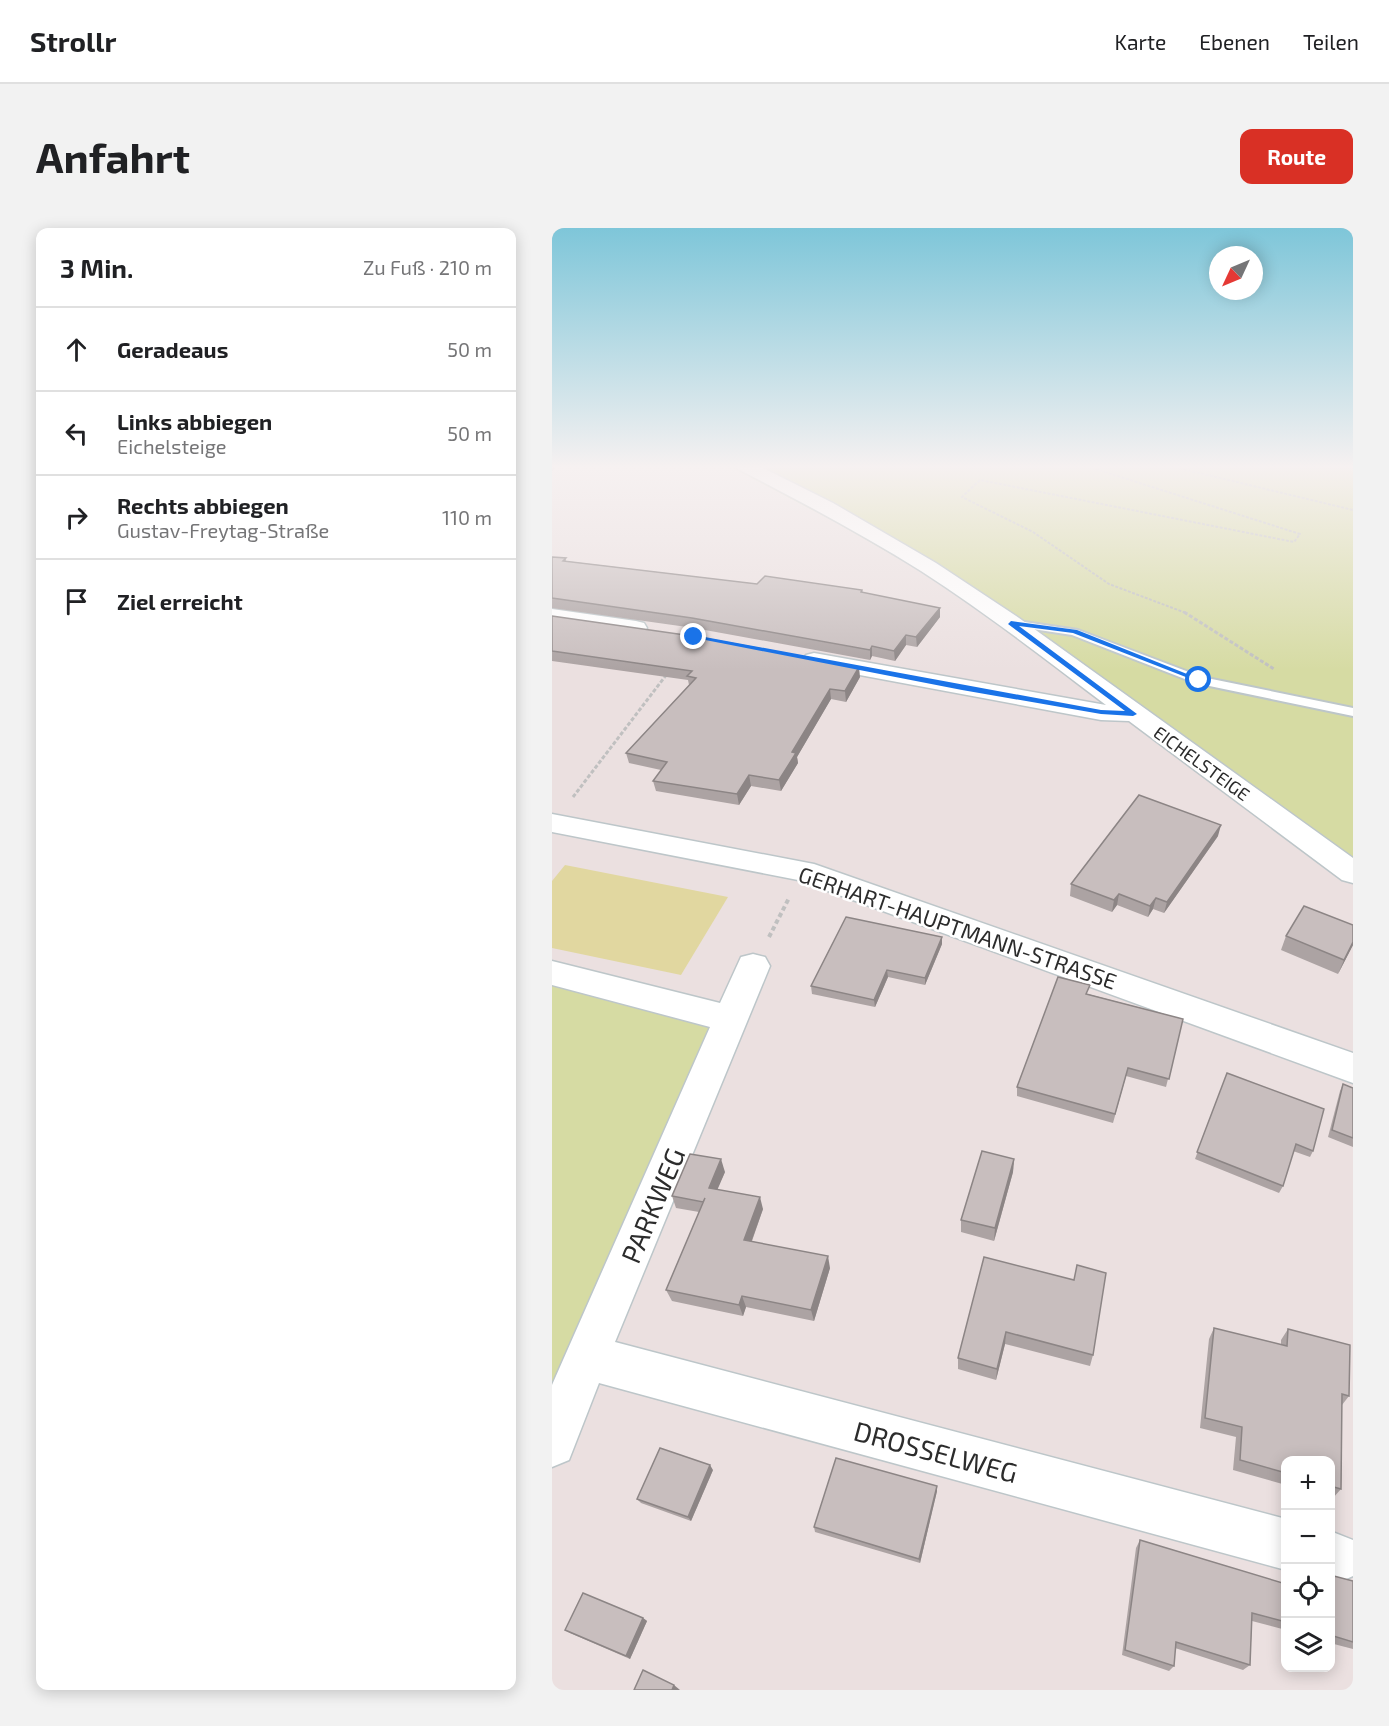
<!DOCTYPE html>
<html lang="de">
<head>
<meta charset="utf-8">
<style>
  :root { --surface:#fff; --page:#f2f2f2; --text:#202124; --muted:#757577; --line:#e0e0e0; --accent:#d93025 }
  body { margin:0; font-family:"Exo 2",sans-serif; background:var(--page); color:var(--text) }
  .controls { position:absolute; right:18px; bottom:18px; display:grid; overflow:hidden; border-radius:12px; box-shadow:0 3px 15px #0003 }
  .controls button { width:54px; height:54px; display:grid; place-items:center; padding:0; border:0; border-bottom:2px solid var(--line); background:var(--surface); color:var(--text); font:30px sans-serif }
  .compass { position:absolute; left:657px; top:18px; width:54px; height:54px; border-radius:50%; background:var(--surface); box-shadow:0 3px 15px #0003; rotate:226deg }
  .stop { position:absolute; width:18px; height:18px; margin:-14px; border:4px solid #1a73e8; border-radius:50%; background:#fff }
  .stop.end { background:#1a73e8; border-color:#fff; box-shadow:0 2px 6px #0008 }
  .list { margin:0; padding:0; list-style:none }
  h2 { display:flex; justify-content:space-between; align-items:center; height:78px; margin:0; padding:0 24px; font-size:26px }
  h2 small { font-size:20px; font-weight:400; color:var(--muted) }
  .list li { display:grid; grid-template-columns:39px 1fr auto; gap:18px; align-items:center; box-sizing:border-box; height:84px; padding:0 24px; border-top:2px solid var(--line) }
  .list b { display:block; font-size:22px; white-space:nowrap }
  .list p { margin:0; font-size:20px; white-space:nowrap; color:var(--muted) }
  .list em { font-size:20px; font-style:normal; color:var(--muted) }
  .icon { flex:none; width:33px; height:33px; fill:none; stroke:currentColor; stroke-width:2; stroke-linecap:round; stroke-linejoin:round }
  .map { position:relative; flex:none; width:801px; height:1462px; overflow:hidden; border-radius:12px }
  header { display:flex; align-items:center; gap:36px; box-sizing:border-box; height:84px; padding:0 30px; background:var(--surface); border-bottom:2px solid var(--line) }
  header strong { font-size:28px }
  nav { display:flex; gap:33px; margin-inline-start:auto; font-size:21px }
  .intro { display:flex; align-items:center; justify-content:space-between; box-sizing:border-box; height:144px; padding:0 36px }
  h1 { margin:0; font-size:42px }
  .button { padding:15px 27px; border-radius:12px; background:var(--accent); color:#fff; font-size:21px; font-weight:700 }
  main { display:flex; gap:36px; padding:0 36px }
  aside { flex:1; background:var(--surface); border-radius:12px; box-shadow:0 3px 15px #0003 }
  .map>svg:first-child { display:block }
  .green { fill:#d6dba3 }
  .pitch { fill:#e1d7a0 }
  .lines { fill:none; stroke-linecap:round; stroke-linejoin:round }
  .service-casing { stroke:#bdc6c9; stroke-width:4 }
  .minor-casing { stroke:#bdc6c9; stroke-width:3 }
  .path-far2 { stroke:#c0c0c0; stroke-width:2; stroke-dasharray:3 1.5; stroke-linecap:butt }
  .path-far1 { stroke:#c0c0c0; stroke-width:3; stroke-dasharray:4 2; stroke-linecap:butt }
  .path { stroke:#c0c0c0; stroke-width:4; stroke-dasharray:4.5 3; stroke-linecap:butt }
  .service { fill:#fff; fill-rule:evenodd }
  .minor { fill:#fff; fill-rule:evenodd }
  .wall { fill:#aca3a3 }
  .shaded-wall { fill:#8c8585 }
  .building { fill:#c8bebe; stroke:#8c8585; stroke-width:1.5 }
  .route { fill:#1a73e8 }
  .labels { text-anchor:middle; dominant-baseline:central; stroke-width:5; stroke-linejoin:round; paint-order:stroke }
  .far-street-label { font-size:18px; fill:#2c2c2c; stroke:#fff }
  .street-label { font-size:22px; fill:#2c2c2c; stroke:#fff }
  .near-street-label { font-size:27px; fill:#2c2c2c; stroke:#fff }
</style>
</head>
<body>
<header>
<strong>Strollr</strong>
<nav><a>Karte</a><a>Ebenen</a><a>Teilen</a></nav>
</header>
<div class="intro"><h1>Anfahrt</h1><a class="button">Route</a></div>
<main>
<aside>
<h2>3 Min.<small>Zu Fuß · 210 m</small></h2>
<ul class="list">
<li><svg class="icon" aria-label="ahead" viewBox="0 0 24 24"><path d="M12 20V5M6 11l6-6 6 6"/></svg><div><b>Geradeaus</b></div><em>50 m</em></li>
<li><svg class="icon" aria-label="left" viewBox="0 0 24 24"><path d="M17 20v-9H6M10 6l-5 5 5 5"/></svg><div><b>Links abbiegen</b><p>Eichelsteige</p></div><em>50 m</em></li>
<li><svg class="icon" aria-label="right" viewBox="0 0 24 24"><path d="M7 20v-9h11M14 6l5 5-5 5"/></svg><div><b>Rechts abbiegen</b><p>Gustav-Freytag-Straße</p></div><em>110 m</em></li>
<li><svg class="icon" aria-label="arrive" viewBox="0 0 24 24"><path d="M6 21V4h12l-3 4 3 4H6"/></svg><div><b>Ziel erreicht</b></div></li>
</ul>
</aside>
<div class="map">
<svg width="801" height="1462" viewBox="0 0 801 1462">
  <rect width="100%" height="100%" fill="#ebe0e0"/>
  <!-- green -->
  <g class="green">
    <path d="M175 237H801V644L459 395 285 295Z"/>
    <path d="M0 745 180 791 0 1215Z"/>
  </g>
  <!-- pitch -->
  <path class="pitch" d="M13 637 176 669 129 747 0 720V653Z"/>
  <g class="lines">
    <!-- service casing -->
    <g class="service-casing">
      <path id="service" d="M459 392 526 402 650 449 801 480V488L643 455 520 407 455 397V393Z"/>
    </g>
    <!-- minor casing -->
    <g class="minor-casing">
      <g id="minor">
        <path d="M183 237H205L281 275 384 335 467 390 801 630V655L790 652 577 493 549 492 254 437 250 432 254 427 262 425 554 477C493 431 433 384 369 343 310 306 248 273 186 241Z"/>
        <path d="M0 381 84 393 92 395 95 400 92 405 84 407 0 395Z"/>
        <path d="M0 586 262 636 801 825V855L246 652 0 604Z"/>
        <path d="M201 726 213 729 218 738 63 1114 734 1291V1342L47 1155 17 1232 0 1239V1157L158 799 0 757V733L168 775 189 729Z"/>
        <path d="M778 1303 801 1312V1348L783 1356 778 1355Z"/>
      </g>
    </g>
    <!-- path-far2 -->
    <g class="path-far2">
      <path d="M531 237 748 306 742 314 428 252 410 269 481 304 557 356 634 385"/>
      <path d="M614 237 801 282"/>
    </g>
    <!-- path-far1 -->
    <g class="path-far1">
      <path d="M632 384 722 441"/>
      <path d="M21 569 115 446"/>
    </g>
    <!-- path -->
    <path class="path" d="M217 709 237 670"/>
    <!-- service -->
    <use href="#service" class="service"/>
    <!-- minor -->
    <use href="#minor" class="minor"/>
  </g>
  <!-- wall -->
  <g class="wall">
    <path d="M0 329 14 330V333L205 356 310 362 311 365 388 380V389L365 419 354 417 343 433 320 428 318 432 142 400 0 380Z"/>
    <path d="M0 388 308 449 294 474 279 471 245 529 246 535 229 563 199 558 187 577 104 563 101 553 109 542 77 535 74 525 137 457 136 452 0 433Z"/>
    <path d="M666 608 612 685 601 681 596 689 565 677 560 684 518 668 519 656Z"/>
    <path d="M801 697V717L786 746 729 722 734 708Z"/>
    <path d="M390 709V716L373 757 336 749 323 779 260 766 259 758Z"/>
    <path d="M536 766 631 791 614 859 574 848 561 895 465 868V859Z"/>
    <path d="M675 845 761 923 758 929 741 923 731 958 727 965 643 931Z"/>
    <path d="M791 856 801 860V919L776 909 788 863Z"/>
    <path d="M462 931 461 944 442 1013 409 1004V992Z"/>
    <path d="M173 944 165 961 211 981 200 1013 278 1040 262 1093 194 1079 191 1088 120 1073 114 1062 147 984 124 980 120 968Z"/>
    <path d="M432 1029 541 1127 538 1138 453 1116 444 1152 406 1141V1130Z"/>
    <path d="M662 1100 729 1117V1112L736 1101 797 1168 790 1177 789 1261 781 1270 778 1269V1233H734V1257L681 1242 684 1209 648 1200 657 1111Z"/>
    <path d="M161 1242 139 1293 89 1275 85 1271Z"/>
    <path d="M385 1263 368 1335 263 1304 262 1299Z"/>
    <path d="M588 1312 734 1356V1402L700 1393 698 1437 691 1442 623 1420 622 1438 617 1443 570 1427 584 1320Z"/>
    <path d="M778 1347 801 1353V1421L778 1415Z"/>
    <path d="M91 1390 95 1393 78 1431 18 1405 13 1402Z"/>
  </g>
  <!-- shaded-wall -->
  <g class="shaded-wall">
    <path d="M0 237H7L0 243Z"/>
    <path d="M388 380V389L365 419 364 409Z"/>
    <path d="M354 407V417L343 433 342 423Z"/>
    <path d="M320 418V428L318 432V422Z"/>
    <path d="M307 439 308 449 294 474 293 463Z"/>
    <path d="M278 461 279 471 245 529 246 535 229 563 227 552 240 524Z"/>
    <path d="M197 547 199 558 187 577 185 566Z"/>
    <path d="M669 597 666 608 612 685 615 674Z"/>
    <path d="M567 666 565 677 560 684 562 672Z"/>
    <path d="M604 670 601 681 596 689 598 678Z"/>
    <path d="M390 709V716L373 757V750Z"/>
    <path d="M801 714V717L786 746 792 732Z"/>
    <path d="M335 742 336 749 323 779 322 772Z"/>
    <path d="M169 931 173 944 161 972 157 960Z"/>
    <path d="M462 931 461 944 442 1013 443 1000Z"/>
    <path d="M208 969 211 981 196 1023 192 1012Z"/>
    <path d="M276 1028 278 1040 262 1093 259 1082Z"/>
    <path d="M190 1068 194 1079 191 1088 187 1077Z"/>
    <path d="M454 1104 453 1116 444 1152 445 1141Z"/>
    <path d="M158 1237 161 1242 139 1293 136 1289Z"/>
    <path d="M385 1258V1263L368 1335 367 1331Z"/>
    <path d="M91 1390 95 1393 78 1431 74 1428Z"/>
    <path d="M122 1457 128 1462H120Z"/>
  </g>
  <!-- building -->
  <g class="building">
    <path d="M0 329 14 330 11 333 205 356 213 348 310 362 309 364 388 380 364 409 354 407 342 423 320 418 318 422 140 390 0 370Z"/>
    <path d="M0 388 140 408 307 439 293 463 278 461 240 524 244 525 227 552 197 547 185 566 101 553 115 534 74 525 144 450 135 448 140 443 0 423Z"/>
    <path d="M587 567 669 597 615 674 604 670 598 678 567 666 562 672 519 656Z"/>
    <path d="M752 678 801 697V714L792 732 734 708Z"/>
    <path d="M294 689 390 709 373 750 335 742 322 772 259 758Z"/>
    <path d="M506 749 538 757 534 766 631 791 617 851 576 840 563 886 465 859Z"/>
    <path d="M675 845 772 881 761 923 744 916 731 958 645 924Z"/>
    <path d="M791 856 801 860V910L780 902Z"/>
    <path d="M430 923 462 931 443 1000 409 992Z"/>
    <path d="M138 926 169 931 157 960 208 969 192 1012 276 1028 259 1082 190 1068 187 1077 114 1062 153 970 151 974 120 968Z"/>
    <path d="M432 1029 522 1052 525 1037 554 1045 541 1127 454 1104 445 1141 406 1130Z"/>
    <path d="M662 1100 735 1118 736 1101 798 1117 797 1168 790 1166 789 1261 778 1258V1233H734V1245L688 1232 690 1199 653 1190Z"/>
    <path d="M108 1220 158 1237 136 1289 85 1271Z"/>
    <path d="M284 1230 385 1258 367 1331 262 1299Z"/>
    <path d="M588 1312 734 1356V1394L700 1385 698 1437 624 1414 622 1438 573 1422Z"/>
    <path d="M778 1347 801 1353V1414L778 1407Z"/>
    <path d="M31 1365 91 1390 74 1428 13 1402Z"/>
    <path d="M91 1442 122 1457 120 1462H82Z"/>
  </g>
  <!-- sky -->
  <linearGradient id="sky" x2="0" y2="1"><stop stop-color="#7ec6d9"/><stop offset="0.54" stop-color="#f6f1f1"/><stop offset="1" stop-color="#f6f1f1" stop-opacity="0"/></linearGradient>
  <rect width="801" height="442" fill="url(#sky)"/>
  <!-- route -->
  <path class="route" d="M459 393 525 402 650 452 644 453 521 405 467 398 585 486 581 488 549 486 410 462 138 409 142 407 549 482 573 483 456 396Z"/>
  <g class="labels">
    <!-- far-street labels -->
    <g class="far-street-label">
      <text transform="translate(650 535) rotate(36)">EICHELSTEIGE</text>
    </g>
    <!-- street labels -->
    <g class="street-label">
      <text transform="translate(406 699) rotate(19)">GERHART-HAUPTMANN-STRASSE</text>
    </g>
    <!-- near-street labels -->
    <g class="near-street-label">
      <text transform="translate(100 977) rotate(-67)">PARKWEG</text>
      <text transform="translate(384 1223) rotate(15)">DROSSELWEG</text>
    </g>
  </g>
</svg>
<div class="controls">
<button>+</button>
<button>−</button>
<button><svg class="icon" aria-label="locate" viewBox="0 0 24 24"><circle cx="12" cy="12" r="6"/><path d="M12 2v4M12 18v4M2 12h4M18 12h4"/></svg></button>
<button><svg class="icon" aria-label="layers" viewBox="0 0 24 24"><path d="M12 4l9 5-9 5-9-5zM3 14l9 5 9-5"/></svg></button>
</div>
<svg class="compass" viewBox="-18 -18 36 36"><path d="M0-13l5 13h-10z" fill="#e53935"/><path d="M0 13l5-13h-10z" fill="#757577"/></svg>
<div class="stop" style="left:647px;top:452px"></div>
<div class="stop end" style="left:142px;top:409px"></div>
</div>
</main>
</body>
</html>
